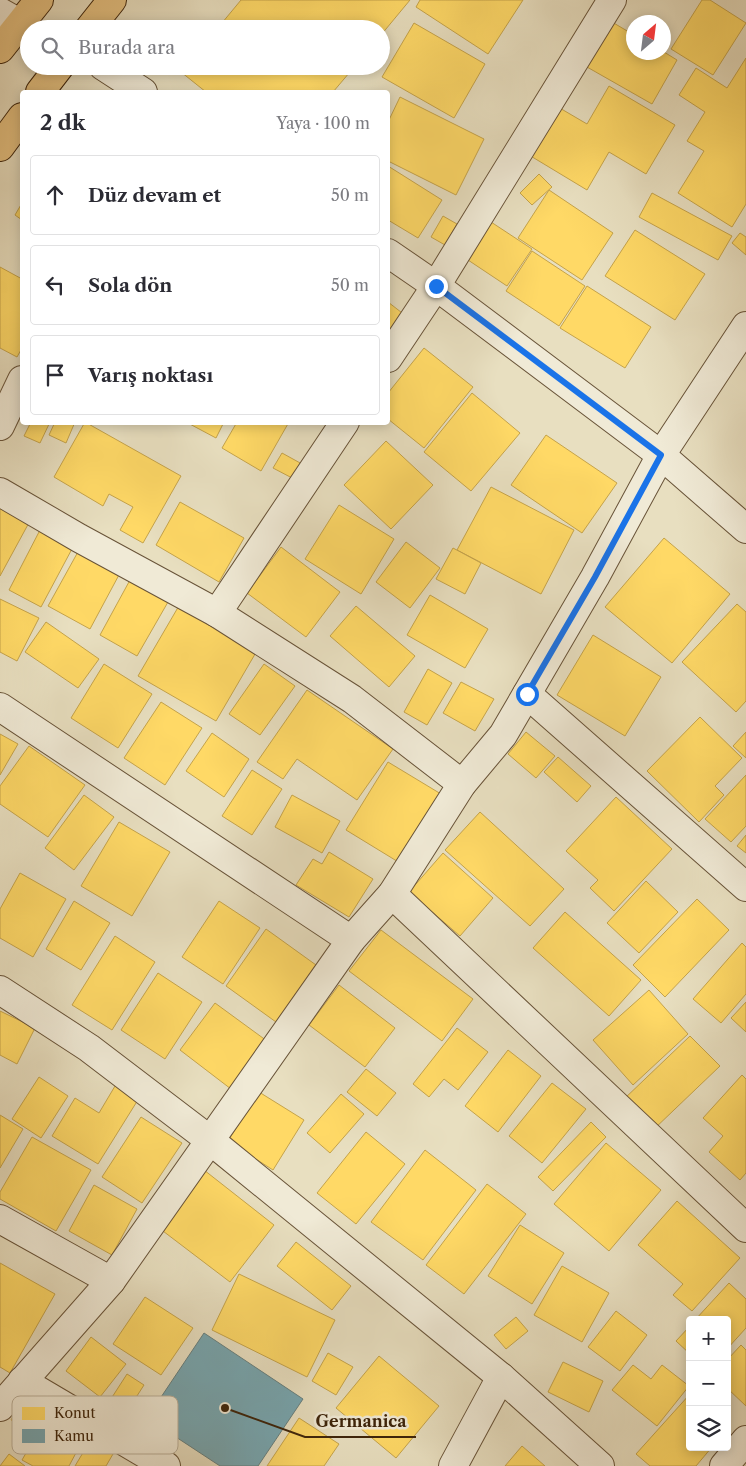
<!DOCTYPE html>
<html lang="tr">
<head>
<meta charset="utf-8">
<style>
  :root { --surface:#fff; --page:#f7f7f7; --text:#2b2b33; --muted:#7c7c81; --line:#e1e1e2 }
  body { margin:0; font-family:"Libre Caslon Text",serif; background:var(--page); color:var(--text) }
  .controls { position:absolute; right:15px; bottom:15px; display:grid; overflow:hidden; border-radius:5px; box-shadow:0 2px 12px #0003 }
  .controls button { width:45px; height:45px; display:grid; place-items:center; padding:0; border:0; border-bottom:1px solid var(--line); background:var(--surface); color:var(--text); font:25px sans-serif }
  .compass { position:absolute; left:626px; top:15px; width:45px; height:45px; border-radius:50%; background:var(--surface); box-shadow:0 2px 12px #0003; rotate:28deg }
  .stop { position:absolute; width:15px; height:15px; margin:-11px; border:4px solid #1a73e8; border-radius:50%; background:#fff }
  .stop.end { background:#1a73e8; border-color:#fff; box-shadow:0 1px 5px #0008 }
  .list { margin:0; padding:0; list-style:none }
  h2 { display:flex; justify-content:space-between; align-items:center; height:65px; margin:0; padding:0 20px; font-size:21px }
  h2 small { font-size:16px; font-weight:400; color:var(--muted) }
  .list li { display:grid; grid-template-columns:32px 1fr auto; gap:15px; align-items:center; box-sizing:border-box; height:80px; margin:0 10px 10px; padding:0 10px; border:1px solid var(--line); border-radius:5px }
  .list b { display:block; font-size:19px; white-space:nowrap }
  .list em { font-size:16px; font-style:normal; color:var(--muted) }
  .icon { flex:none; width:28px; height:28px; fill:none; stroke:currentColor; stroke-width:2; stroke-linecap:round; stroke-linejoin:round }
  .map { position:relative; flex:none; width:746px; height:1466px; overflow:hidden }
  .search { position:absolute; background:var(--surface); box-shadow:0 2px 12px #0003; left:20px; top:20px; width:370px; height:55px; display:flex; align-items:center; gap:12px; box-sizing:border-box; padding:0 18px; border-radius:28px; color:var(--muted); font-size:19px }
  .panel { position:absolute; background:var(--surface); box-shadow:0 2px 12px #0003; left:20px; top:90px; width:370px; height:335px; border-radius:5px }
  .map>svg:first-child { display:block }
  .homes { fill:#ffd966; stroke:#c5a34a }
  .public { fill:#76a5af; stroke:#657e7e }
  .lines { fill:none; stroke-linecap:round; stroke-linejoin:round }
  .minor-casing { stroke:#685338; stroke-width:30 }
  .major-casing { stroke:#3d240a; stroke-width:30 }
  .minor { stroke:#f0ead6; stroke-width:28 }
  .major { stroke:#e4c080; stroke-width:28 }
  .route { stroke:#1a73e8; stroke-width:6 }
  .key { fill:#f0ead6; stroke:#baaf99; stroke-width:1 }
  .key-label { font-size:14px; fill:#3d240a }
  .leader { fill:none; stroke:#3d240a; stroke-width:2 }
  .callout-dot { fill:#3d240a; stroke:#f0ead6; stroke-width:2 }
  .callout-label { font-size:16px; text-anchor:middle; font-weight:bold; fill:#3d240a; stroke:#f0ead6; stroke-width:5; stroke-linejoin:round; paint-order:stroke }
</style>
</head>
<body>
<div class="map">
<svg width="746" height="1466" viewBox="0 0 746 1466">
  <rect width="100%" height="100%" fill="#e8dfc0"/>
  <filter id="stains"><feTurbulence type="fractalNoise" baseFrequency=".004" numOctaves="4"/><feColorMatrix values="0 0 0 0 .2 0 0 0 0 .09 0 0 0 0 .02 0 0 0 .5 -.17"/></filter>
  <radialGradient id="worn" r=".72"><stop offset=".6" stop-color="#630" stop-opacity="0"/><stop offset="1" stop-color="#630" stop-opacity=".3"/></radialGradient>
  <!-- homes -->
  <g class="homes">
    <path d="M241 0H410L381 35V29H217Z"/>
    <path d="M420 0H523L488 54 416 7Z"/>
    <path d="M702 0H710L746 23 713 75 671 49Z"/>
    <path d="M612 22 634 35V52H664L677 60 652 104 587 67Z"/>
    <path d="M414 23 485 64 454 118 382 77Z"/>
    <path d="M746 58V204L732 227 678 193 704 151 687 141 705 112 679 95 696 68 727 88Z"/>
    <path d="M186 66H355L333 92H206L181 72Z"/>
    <path d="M609 86 675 125 646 174 609 152 587 190 529 155 558 107 587 124Z"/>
    <path d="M400 97 484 139 456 195 388 161V122Z"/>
    <path d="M388 166 442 200 418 238 388 220Z"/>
    <path d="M539 174 552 187 532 205 520 193Z"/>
    <path d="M549 190 613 233 582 280 518 238Z"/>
    <path d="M652 193 732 236 718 260 639 217Z"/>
    <path d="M22 203V220L15 215Z"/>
    <path d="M443 216 457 224 445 245 431 237Z"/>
    <path d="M491 222 532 249 507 286 465 258Z"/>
    <path d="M635 230 705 274 675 320 605 276Z"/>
    <path d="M740 233 746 237V255L732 243Z"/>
    <path d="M532 251 585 286 559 326 506 291Z"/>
    <path d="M0 267 22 279V348L17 357 0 348Z"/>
    <path d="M587 286 651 327 625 368 560 328Z"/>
    <path d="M388 302 406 316 388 340Z"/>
    <path d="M424 348 473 387 424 448 388 419V393Z"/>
    <path d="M472 393 520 433 471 491 424 452Z"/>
    <path d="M31 422H50L40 443 24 436Z"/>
    <path d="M55 422H75L66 443 49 435Z"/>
    <path d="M85 422 181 476 143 543 120 530 133 507 109 494 103 506 54 477Z"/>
    <path d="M186 422H224L216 438Z"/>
    <path d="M237 422H289L261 471 222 448Z"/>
    <path d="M546 435 617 483 582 533 511 485Z"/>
    <path d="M386 441 433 485 391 529 344 485Z"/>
    <path d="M282 453 302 464 294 479 273 468Z"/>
    <path d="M491 487 574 530 541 594 457 550Z"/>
    <path d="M0 502 31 519 0 576Z"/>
    <path d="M180 502 244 538 219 582 156 545Z"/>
    <path d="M339 505 394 539 361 594 305 559Z"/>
    <path d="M40 530 73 547 41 607 9 590Z"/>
    <path d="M664 538 730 594 672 663 605 607Z"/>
    <path d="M406 542 440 568 410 608 376 582Z"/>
    <path d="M281 547 340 592 306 637 247 593Z"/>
    <path d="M453 548 481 563 465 594 436 579Z"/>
    <path d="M79 550 120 573 90 629 48 606Z"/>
    <path d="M130 580 168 602 137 656 100 635Z"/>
    <path d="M430 595 488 629 465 668 407 635Z"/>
    <path d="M0 599 39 618 17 661 0 652Z"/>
    <path d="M180 604 258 649 216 721 138 676Z"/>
    <path d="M737 604 746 612V701L736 712 682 662Z"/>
    <path d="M356 606 415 656 389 687 330 636Z"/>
    <path d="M46 622 99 659 78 688 25 652Z"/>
    <path d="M593 635 661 677 625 736 557 695Z"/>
    <path d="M104 664 152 694 118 748 71 718Z"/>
    <path d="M264 664 295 686 260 735 229 714Z"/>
    <path d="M428 669 452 683 427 725 404 712Z"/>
    <path d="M461 682 494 699 475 731 443 713Z"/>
    <path d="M307 690 393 749 357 800 297 759 283 779 257 762Z"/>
    <path d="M161 702 202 728 165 785 124 758Z"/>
    <path d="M700 717 742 758 715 786 724 795 699 822 647 771Z"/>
    <path d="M526 732 555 756 536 778 508 754Z"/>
    <path d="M746 732V758L733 746Z"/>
    <path d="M212 733 249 759 224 797 186 771Z"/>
    <path d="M0 734 18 744 0 775Z"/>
    <path d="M29 746 85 785 48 837 0 804V786Z"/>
    <path d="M558 757 591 786 577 802 544 772Z"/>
    <path d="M388 762 441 794 400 863 346 830Z"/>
    <path d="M252 770 282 789 252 835 222 816Z"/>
    <path d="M746 775V826L731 842 705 819Z"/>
    <path d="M84 795 114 817 74 870 45 848Z"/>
    <path d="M292 795 340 821 322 853 275 827Z"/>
    <path d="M616 797 672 849 614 911 590 888 598 880 566 851Z"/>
    <path d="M480 812 564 889 530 926 445 850Z"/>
    <path d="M119 822 170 852 132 916 81 886Z"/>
    <path d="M746 835V853L737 846Z"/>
    <path d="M329 852 373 879 349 917 296 885 313 859 322 864Z"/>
    <path d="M443 853 493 898 460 936 409 892Z"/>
    <path d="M20 873 66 899 33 957 0 938V909Z"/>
    <path d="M646 881 678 912 639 953 607 923Z"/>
    <path d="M697 899 729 930 665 997 633 965Z"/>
    <path d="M74 901 110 923 81 970 46 949Z"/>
    <path d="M219 901 260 928 223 984 182 957Z"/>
    <path d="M565 912 641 980 609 1016 533 948Z"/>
    <path d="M266 929 316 965 276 1022 226 986Z"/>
    <path d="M381 930 473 999 442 1041 349 971Z"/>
    <path d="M115 936 155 962 112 1030 72 1005Z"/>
    <path d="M742 943 746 947V994L721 1023 693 999Z"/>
    <path d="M158 973 202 1002 165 1059 121 1030Z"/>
    <path d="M339 985 395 1028 365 1067 309 1025Z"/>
    <path d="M649 990 688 1034 633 1085 593 1040Z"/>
    <path d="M746 1002V1032L731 1018Z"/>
    <path d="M215 1003 267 1041 231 1089 180 1050Z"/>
    <path d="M0 1011 35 1028 17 1064 0 1055Z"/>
    <path d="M457 1028 488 1052 458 1090 444 1079 429 1097 413 1084Z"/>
    <path d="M690 1036 720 1066 652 1131 623 1100Z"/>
    <path d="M508 1050 541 1076 498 1132 465 1106Z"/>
    <path d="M366 1069 396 1093 377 1116 347 1092Z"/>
    <path d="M742 1075 746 1079V1173L740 1180 709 1152 723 1136 703 1118Z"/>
    <path d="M39 1077 68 1096 41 1138 12 1119Z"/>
    <path d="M118 1081 141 1095 98 1164 52 1136 75 1098 99 1113Z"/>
    <path d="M552 1083 586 1109 542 1163 509 1136Z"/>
    <path d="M259 1092 304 1120 273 1170 228 1141Z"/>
    <path d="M341 1094 364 1114 330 1153 307 1133Z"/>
    <path d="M0 1115 23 1129 0 1168Z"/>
    <path d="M141 1117 182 1143 142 1203 102 1177Z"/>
    <path d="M591 1122 606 1137 553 1191 538 1177Z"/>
    <path d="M366 1132 405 1164 356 1224 317 1193Z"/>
    <path d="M32 1137 91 1170 56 1231 0 1199V1192Z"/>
    <path d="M606 1143 661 1190 609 1251 554 1204Z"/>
    <path d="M425 1150 476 1190 423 1260 371 1222Z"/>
    <path d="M204 1170 274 1225 230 1282 159 1228Z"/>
    <path d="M487 1184 526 1214 464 1294 426 1265Z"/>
    <path d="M94 1185 137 1209 112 1255 69 1231Z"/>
    <path d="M677 1201 740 1258 692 1311 673 1295 683 1284 638 1245Z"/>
    <path d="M520 1225 564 1253 532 1304 488 1276Z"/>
    <path d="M296 1242 351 1286 332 1310 277 1266Z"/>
    <path d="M0 1263 55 1294 10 1373 0 1367Z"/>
    <path d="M562 1266 609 1293 582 1342 534 1315Z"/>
    <path d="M239 1274 335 1320 307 1377 212 1330Z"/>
    <path d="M729 1283 746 1299V1328L727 1349V1320H695Z"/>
    <path d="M145 1297 193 1328 161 1375 113 1344Z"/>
    <path d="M616 1311 647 1335 620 1371 588 1347Z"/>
    <path d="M516 1317 528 1331 506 1349 494 1335Z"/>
    <path d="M690 1326V1354L676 1341Z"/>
    <path d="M91 1337 126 1364 100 1397 66 1371Z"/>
    <path d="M741 1345 746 1350V1406L727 1388V1360Z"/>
    <path d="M328 1353 353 1367 336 1395 312 1381Z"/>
    <path d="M379 1356 439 1406 396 1458 336 1408Z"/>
    <path d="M563 1362 603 1381 589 1412 548 1392Z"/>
    <path d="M633 1365 651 1379 662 1365 689 1386 657 1426 612 1390Z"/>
    <path d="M127 1374 144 1385 124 1416 107 1405Z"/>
    <path d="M690 1394V1447H712L696 1466H650L636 1454Z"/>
    <path d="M22 1399 86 1434 69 1466H33L22 1460 37 1434 11 1420Z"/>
    <path d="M299 1418 339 1444 324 1466H267Z"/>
    <path d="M90 1441 113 1454 106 1466H75Z"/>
    <path d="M522 1446 545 1466H505Z"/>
    <path d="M9 1454 25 1466H0Z"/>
  </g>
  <!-- public -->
  <path class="public" d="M204 1333 303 1399 258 1466H220L147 1418Z"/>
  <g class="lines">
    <!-- minor casing -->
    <g class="minor-casing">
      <g id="minor">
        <path d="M0 12 21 24"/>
        <path d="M103 66 143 92"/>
        <path d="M388 253 436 286 661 455 746 529"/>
        <path d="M388 358 436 286 612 0"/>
        <path d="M0 426 22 380"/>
        <path d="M0 492 79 538 217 613 352 699 462 784"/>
        <path d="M217 613 345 422"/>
        <path d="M527 694 746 887"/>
        <path d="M0 707 351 940 111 1281 0 1407"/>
        <path d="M392 894 746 1228"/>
        <path d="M351 940 392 894 462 784 503 735 595 577 661 455 746 326"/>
        <path d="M0 990 89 1048 211 1141 501 1377 600 1466"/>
        <path d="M0 1219 111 1281"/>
        <path d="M22 1381 166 1466"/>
        <path d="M453 1466 501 1377"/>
        <path d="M724 1466 746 1440"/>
      </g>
    </g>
    <!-- major casing -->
    <g class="major-casing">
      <g id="major">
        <path d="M89 29 112 0"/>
        <path d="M0 49 39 0"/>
        <path d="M40 92 60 66"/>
        <path d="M0 147 22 117"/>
      </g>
    </g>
    <!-- minor -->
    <use href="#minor" class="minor"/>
    <!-- major -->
    <use href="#major" class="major"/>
  </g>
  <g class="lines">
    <!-- route -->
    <path class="route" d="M436 286 661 455 595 577 527 694"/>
  </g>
  <!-- legend -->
  <rect x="12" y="1396" width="166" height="58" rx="8" class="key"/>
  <rect x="22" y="1407" width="23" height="13" fill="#ffd966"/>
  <rect x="22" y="1429" width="23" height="14" fill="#76a5af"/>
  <g class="key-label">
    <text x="54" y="1418">Konut</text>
    <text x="54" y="1441">Kamu</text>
  </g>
  <!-- callouts -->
  <path class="leader" d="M225 1408L305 1437H416"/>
  <circle class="callout-dot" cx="225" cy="1408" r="5"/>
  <g class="callout-label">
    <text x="361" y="1427">Germanica</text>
  </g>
  <rect width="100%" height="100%" filter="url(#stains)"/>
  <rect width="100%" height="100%" fill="url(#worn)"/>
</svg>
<div class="controls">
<button>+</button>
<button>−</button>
<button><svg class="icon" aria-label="layers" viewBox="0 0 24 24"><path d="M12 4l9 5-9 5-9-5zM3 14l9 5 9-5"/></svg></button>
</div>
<svg class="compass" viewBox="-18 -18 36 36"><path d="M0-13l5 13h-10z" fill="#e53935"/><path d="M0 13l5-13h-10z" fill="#7c7c81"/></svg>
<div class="stop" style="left:527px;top:694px"></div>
<div class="stop end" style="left:436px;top:286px"></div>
<div class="search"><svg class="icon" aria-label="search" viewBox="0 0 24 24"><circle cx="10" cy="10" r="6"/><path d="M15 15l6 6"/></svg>Burada ara</div>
<section class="panel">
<h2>2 dk<small>Yaya · 100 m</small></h2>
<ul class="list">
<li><svg class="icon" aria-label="ahead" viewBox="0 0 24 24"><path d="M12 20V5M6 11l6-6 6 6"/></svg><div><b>Düz devam et</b></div><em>50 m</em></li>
<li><svg class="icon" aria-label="left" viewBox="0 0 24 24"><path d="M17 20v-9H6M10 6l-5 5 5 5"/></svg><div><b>Sola dön</b></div><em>50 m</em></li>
<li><svg class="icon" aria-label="arrive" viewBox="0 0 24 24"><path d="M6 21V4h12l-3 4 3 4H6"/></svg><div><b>Varış noktası</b></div></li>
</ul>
</section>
</div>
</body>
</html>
